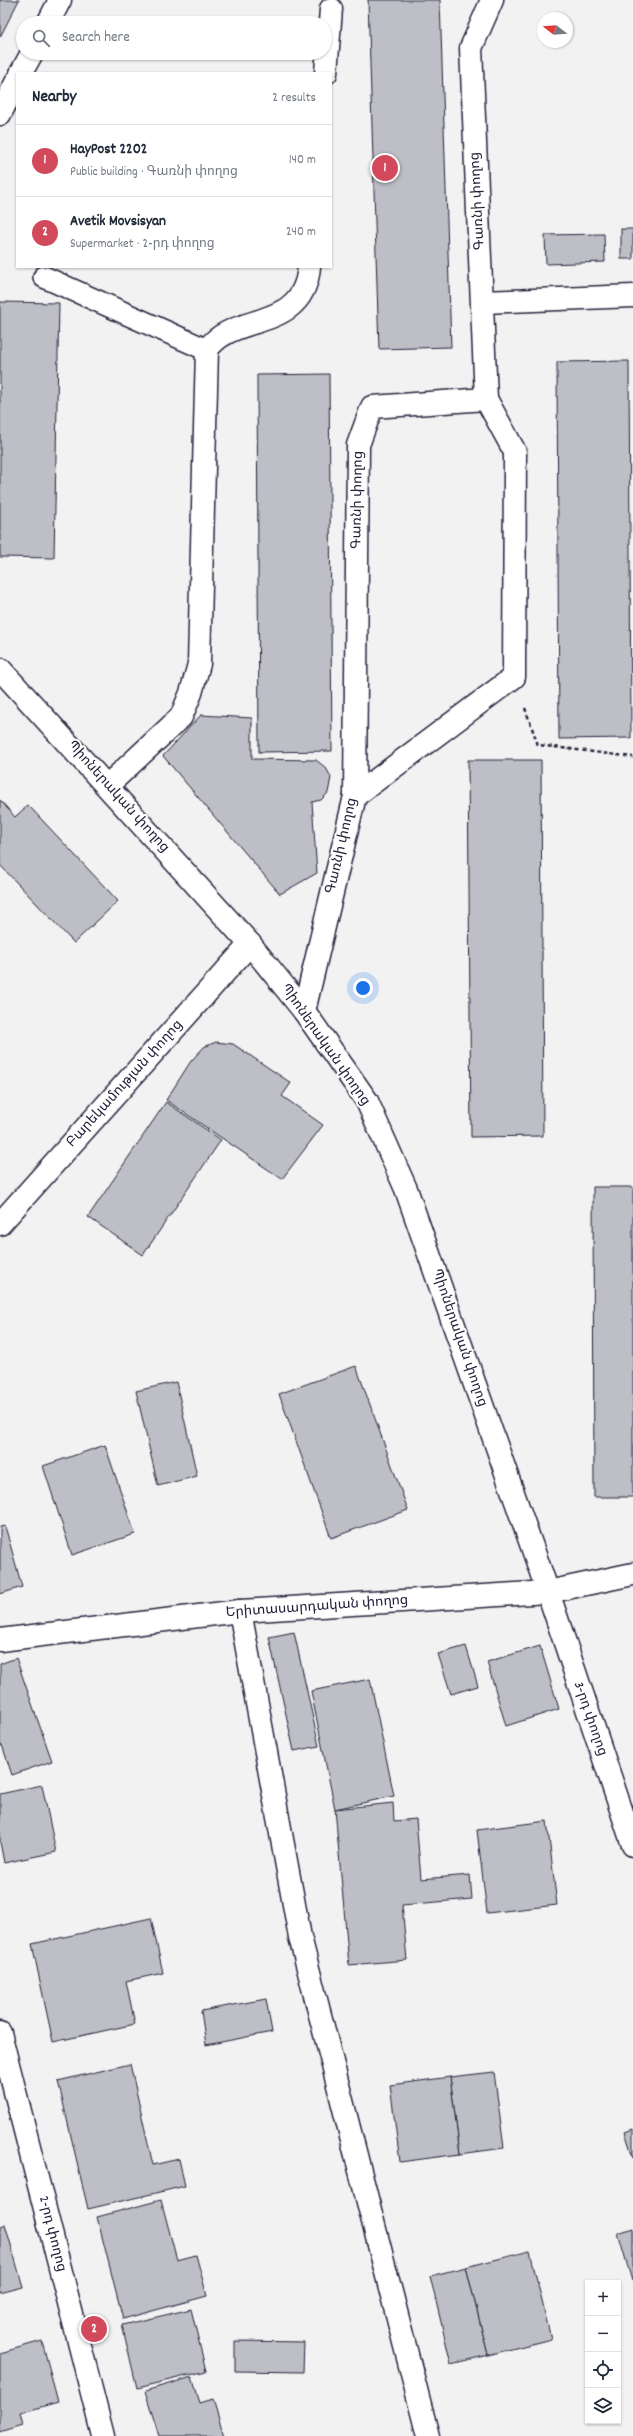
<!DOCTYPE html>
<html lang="en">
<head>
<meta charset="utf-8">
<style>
  :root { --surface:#fff; --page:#f2f2f3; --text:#1f2937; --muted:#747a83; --line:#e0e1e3; --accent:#d1495b }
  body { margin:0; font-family:Dekko,"Noto Sans Armenian",sans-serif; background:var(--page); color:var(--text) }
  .controls { position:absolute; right:12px; bottom:12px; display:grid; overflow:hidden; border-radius:0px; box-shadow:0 1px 3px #0004 }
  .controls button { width:36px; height:36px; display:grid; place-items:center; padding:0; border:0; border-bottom:1px solid var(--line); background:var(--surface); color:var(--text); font:20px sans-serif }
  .compass { position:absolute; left:537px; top:12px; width:36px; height:36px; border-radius:50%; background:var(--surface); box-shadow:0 1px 3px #0004; rotate:287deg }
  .you { position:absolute; left:363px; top:988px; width:14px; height:14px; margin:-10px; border:3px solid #fff; border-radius:50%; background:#1a73e8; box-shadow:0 0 0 6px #1a73e833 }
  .badge { display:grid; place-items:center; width:26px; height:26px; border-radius:50%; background:var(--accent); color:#fff; font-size:13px; font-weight:700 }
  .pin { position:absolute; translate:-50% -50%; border:2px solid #fff; box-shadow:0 1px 4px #0006 }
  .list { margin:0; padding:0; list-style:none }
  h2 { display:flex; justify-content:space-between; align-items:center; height:52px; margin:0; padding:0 16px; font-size:17px }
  h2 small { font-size:13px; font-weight:400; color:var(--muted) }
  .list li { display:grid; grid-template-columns:26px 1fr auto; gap:12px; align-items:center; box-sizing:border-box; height:72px; padding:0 16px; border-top:1px solid var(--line) }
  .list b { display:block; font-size:15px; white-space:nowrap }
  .list p { margin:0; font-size:13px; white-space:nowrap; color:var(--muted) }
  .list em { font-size:13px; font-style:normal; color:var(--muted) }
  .icon { flex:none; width:22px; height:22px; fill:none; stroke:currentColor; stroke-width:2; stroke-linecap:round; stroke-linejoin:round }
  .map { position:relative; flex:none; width:633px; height:2436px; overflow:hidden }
  .search { position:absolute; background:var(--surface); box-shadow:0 1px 3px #0004; left:16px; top:16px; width:316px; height:44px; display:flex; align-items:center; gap:10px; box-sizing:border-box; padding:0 14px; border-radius:22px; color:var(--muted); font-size:15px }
  .panel { position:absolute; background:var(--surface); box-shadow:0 1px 3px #0004; left:16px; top:72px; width:316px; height:196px; border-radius:0px }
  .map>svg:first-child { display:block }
  .building { fill:#bebec6; stroke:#22223b }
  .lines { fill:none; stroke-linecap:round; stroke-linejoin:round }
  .lane-casing { stroke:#22223b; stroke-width:24 }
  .street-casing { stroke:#22223b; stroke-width:25 }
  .secondary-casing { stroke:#22223b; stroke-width:25 }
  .path { stroke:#22223b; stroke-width:2.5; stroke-dasharray:4 3; stroke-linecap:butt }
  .lane { stroke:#fff; stroke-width:21 }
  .street { stroke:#fff; stroke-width:22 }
  .secondary { stroke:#fff; stroke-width:22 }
  .labels { text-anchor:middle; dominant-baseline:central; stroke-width:4; stroke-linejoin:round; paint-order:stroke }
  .street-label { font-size:14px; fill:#22223b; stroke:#fff }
</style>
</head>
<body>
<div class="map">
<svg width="633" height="2436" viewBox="0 0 633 2436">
  <rect width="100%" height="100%" fill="#f2f2f3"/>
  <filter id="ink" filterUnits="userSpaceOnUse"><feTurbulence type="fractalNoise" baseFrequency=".025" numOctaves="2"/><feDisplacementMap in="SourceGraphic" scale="8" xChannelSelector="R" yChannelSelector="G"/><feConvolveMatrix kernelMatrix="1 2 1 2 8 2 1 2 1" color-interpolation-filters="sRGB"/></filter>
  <g filter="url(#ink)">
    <!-- building -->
    <g class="building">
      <path d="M0 0H19L0 37Z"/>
      <path d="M368 0H440L451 347 379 349Z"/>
      <rect x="621" y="229" width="12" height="30"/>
      <path d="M604 234 605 262 546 264 545 235Z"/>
      <path d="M0 302 59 303 54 558 0 557Z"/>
      <path d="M629 361 631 738 559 739 557 362Z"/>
      <path d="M329 374 332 751 259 752 257 375Z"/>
      <path d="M201 715 252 718V759L316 760 326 768 331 777 328 793 321 800 312 802 317 873 280 894 163 756Z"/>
      <path d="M468 760H541L543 1136 471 1137Z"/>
      <path d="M0 800 15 817 28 805 118 901 74 943 0 865Z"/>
      <path d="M216 1042 233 1044 291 1083 282 1096 323 1125 282 1179 166 1100 191 1061 204 1047Z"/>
      <path d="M166 1102 221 1140 143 1255 88 1217Z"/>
      <path d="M593 1187H633V1497H594Z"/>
      <path d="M356 1366 408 1510 331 1538 279 1394Z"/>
      <path d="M176 1382 197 1476 158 1486 136 1391Z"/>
      <path d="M105 1445 135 1534 72 1555 43 1466Z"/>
      <path d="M5 1526 22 1587 0 1594V1527Z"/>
      <path d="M294 1632 319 1746 294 1751 269 1637Z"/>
      <path d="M466 1646 478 1686 451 1694 438 1654Z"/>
      <path d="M540 1646 559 1709 506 1726 487 1662Z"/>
      <path d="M16 1658 52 1761 12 1775 2 1745 0 1746V1664Z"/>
      <path d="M370 1679 394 1796 335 1809 311 1691Z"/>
      <path d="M42 1785 56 1852 4 1863 0 1842V1794Z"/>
      <path d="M393 1803 394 1821 416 1819 421 1879 470 1875 472 1899 402 1905 407 1960 349 1965 335 1809Z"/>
      <path d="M547 1821 557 1905 487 1913 477 1830Z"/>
      <path d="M151 1918 163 1973 126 1981 135 2024 53 2042 32 1944Z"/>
      <path d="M266 1999 272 2032 206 2045 201 2011Z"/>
      <path d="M130 2064 153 2165 179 2159 185 2186 88 2209 58 2081Z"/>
      <path d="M494 2072 504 2148 460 2154 450 2077Z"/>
      <path d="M450 2077 460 2154 400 2162 390 2085Z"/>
      <path d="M633 2129V2157L625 2132Z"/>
      <path d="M161 2200 177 2260 196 2255 207 2296 123 2319 97 2217Z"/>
      <path d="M5 2224 23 2287 0 2293V2226Z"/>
      <path d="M633 2228V2280L632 2281 618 2233Z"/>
      <path d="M530 2251 551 2339 488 2355 466 2267Z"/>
      <path d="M466 2267 488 2355 451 2364 430 2276Z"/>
      <path d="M191 2309 206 2371 137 2388 122 2325Z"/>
      <path d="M42 2341 58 2402 20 2413 23 2425 0 2432V2353Z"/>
      <path d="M235 2341 304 2342 303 2372 235 2371Z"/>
      <path d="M192 2377 200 2403 213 2399 224 2436H159L145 2391Z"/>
    </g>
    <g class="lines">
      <!-- lane casing -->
      <g class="lane-casing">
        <path id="lane" d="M44 277 207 350"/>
      </g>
      <!-- street casing -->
      <g class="street-casing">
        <g id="street">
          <path d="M48 23 60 0"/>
          <path d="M21 73 32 53"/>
          <path d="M326 73 331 9"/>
          <path d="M0 114 17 81"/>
          <path d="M483 302 633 296"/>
          <path d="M108 785 181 717 191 693 199 664 207 350C232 311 303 334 309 267"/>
          <path d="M355 796 514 677 515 452 486 399"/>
          <path d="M304 1011 355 796 358 445 372 407 486 399 471 48 492 0"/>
          <path d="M0 1224 250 944"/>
          <path d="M240 1611 300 1937 428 2436"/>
          <path d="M0 1640 240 1611 548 1592 633 1845"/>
          <path d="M0 2033 103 2436"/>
        </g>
      </g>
      <!-- secondary casing -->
      <g class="secondary-casing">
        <path id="secondary" d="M0 669 250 944 304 1011 367 1101 406 1189 548 1592 633 1574"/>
      </g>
      <!-- path -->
      <path class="path" d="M525 708 538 745 633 757"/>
      <!-- lane -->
      <use href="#lane" class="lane"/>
      <!-- street -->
      <use href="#street" class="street"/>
      <!-- secondary -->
      <use href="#secondary" class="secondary"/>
    </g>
  </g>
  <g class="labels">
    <!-- street labels -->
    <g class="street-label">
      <text transform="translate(478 201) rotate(-93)">Գառնի փողոց</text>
      <text transform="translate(358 500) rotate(-89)">Գառնի փողոց</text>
      <text transform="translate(118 797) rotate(48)">Պիոներական փողոց</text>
      <text transform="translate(342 846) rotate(-77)">Գառնի փողոց</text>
      <text transform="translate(325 1045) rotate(55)">Պիոներական փողոց</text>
      <text transform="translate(125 1084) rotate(-48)">Բարեկամության փողոց</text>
      <text transform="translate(459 1338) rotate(71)">Պիոներական փողոց</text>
      <text transform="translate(317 1607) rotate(-4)">Երիտասարդական փողոց</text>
      <text transform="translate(590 1719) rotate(71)">3-րդ փողոց</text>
      <text transform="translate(52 2234) rotate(76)">2-րդ փողոց</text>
    </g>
  </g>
</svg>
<div class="controls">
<button>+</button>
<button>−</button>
<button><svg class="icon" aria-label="locate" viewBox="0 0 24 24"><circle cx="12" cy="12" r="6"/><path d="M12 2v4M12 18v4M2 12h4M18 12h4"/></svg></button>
<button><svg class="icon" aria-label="layers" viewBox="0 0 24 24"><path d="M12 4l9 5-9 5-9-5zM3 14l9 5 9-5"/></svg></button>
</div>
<svg class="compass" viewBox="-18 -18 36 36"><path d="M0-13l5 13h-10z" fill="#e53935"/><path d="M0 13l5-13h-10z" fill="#747a83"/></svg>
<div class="you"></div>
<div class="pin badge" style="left:385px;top:168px">1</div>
<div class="pin badge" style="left:94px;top:2329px">2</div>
<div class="search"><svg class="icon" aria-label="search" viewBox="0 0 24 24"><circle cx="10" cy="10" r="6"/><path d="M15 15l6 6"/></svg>Search here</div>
<section class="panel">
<h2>Nearby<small>2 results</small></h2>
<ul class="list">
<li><span class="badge">1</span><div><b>HayPost 2202</b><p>Public building · Գառնի փողոց</p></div><em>140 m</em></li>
<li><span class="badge">2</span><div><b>Avetik Movsisyan</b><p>Supermarket · 2-րդ փողոց</p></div><em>240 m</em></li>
</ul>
</section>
</div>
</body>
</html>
